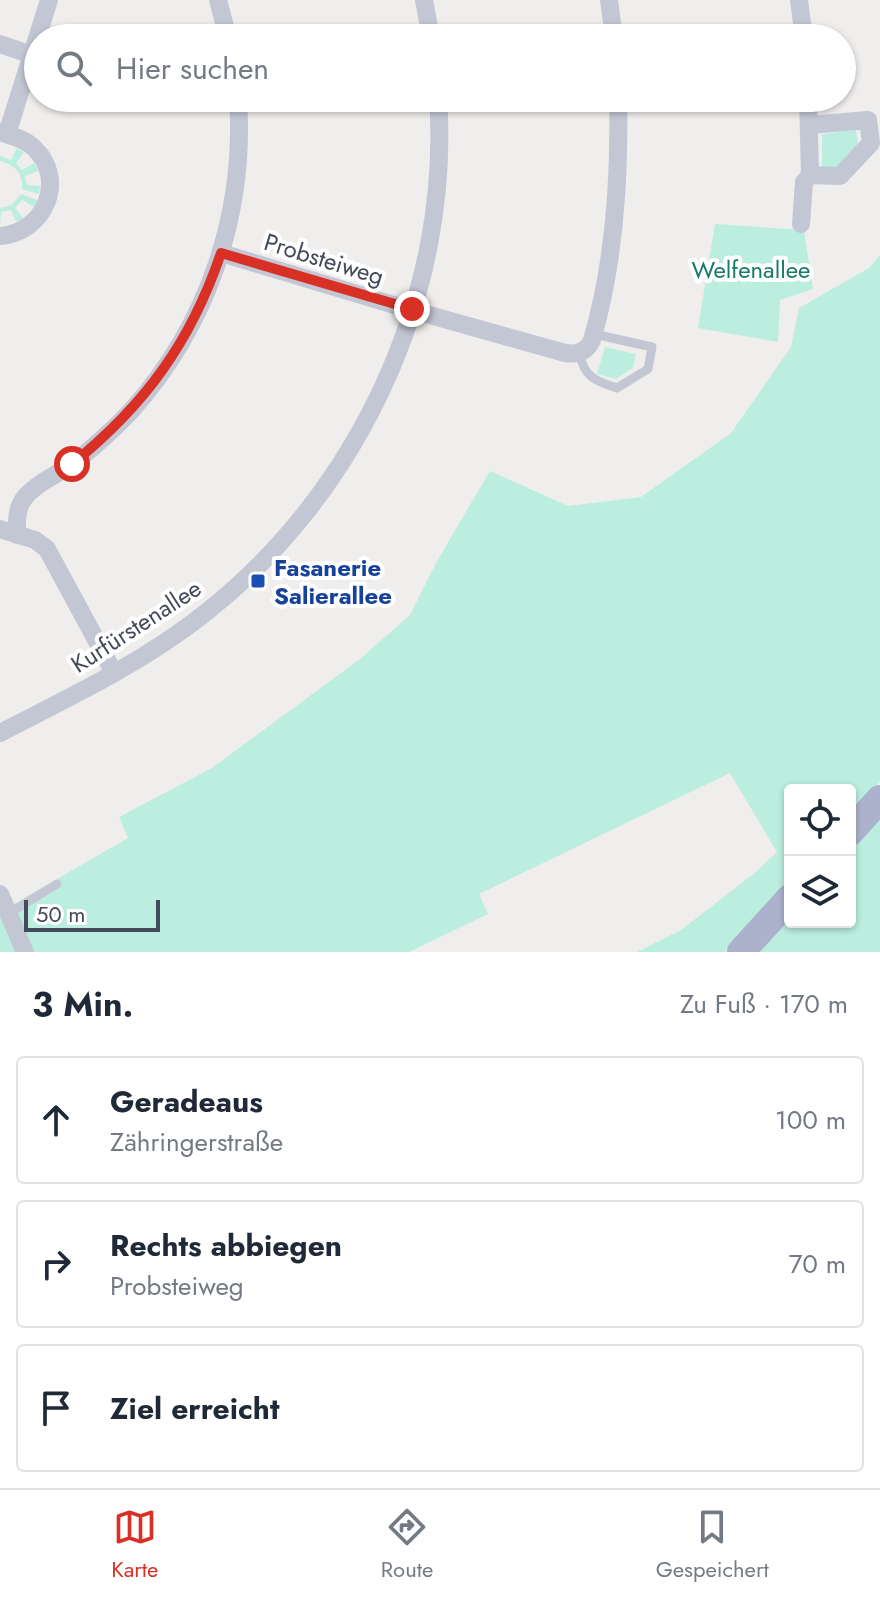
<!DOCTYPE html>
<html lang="de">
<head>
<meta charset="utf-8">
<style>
  :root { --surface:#fff; --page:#f2f2f3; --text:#1f2937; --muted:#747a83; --line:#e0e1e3; --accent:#d93025 }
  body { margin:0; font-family:Jost,sans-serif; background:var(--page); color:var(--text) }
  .controls { position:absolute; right:24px; bottom:24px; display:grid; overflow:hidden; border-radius:8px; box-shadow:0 2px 6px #0004 }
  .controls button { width:72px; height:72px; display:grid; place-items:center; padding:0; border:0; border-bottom:2px solid var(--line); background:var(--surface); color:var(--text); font:40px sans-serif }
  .scale { position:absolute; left:24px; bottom:20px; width:136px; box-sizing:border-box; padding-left:8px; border:4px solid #454a5a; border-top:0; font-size:22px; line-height:28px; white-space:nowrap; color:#454a5a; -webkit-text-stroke:6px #fff; paint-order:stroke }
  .stop { position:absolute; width:24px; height:24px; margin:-18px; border:6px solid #d93025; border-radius:50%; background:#fff }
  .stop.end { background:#d93025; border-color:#fff; box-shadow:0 2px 8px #0008 }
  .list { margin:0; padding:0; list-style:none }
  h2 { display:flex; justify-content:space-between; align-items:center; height:104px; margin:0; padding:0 32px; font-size:34px }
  h2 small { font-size:26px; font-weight:400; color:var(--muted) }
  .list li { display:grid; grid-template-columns:52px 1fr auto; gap:24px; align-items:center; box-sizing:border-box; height:128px; margin:0 16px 16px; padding:0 16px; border:2px solid var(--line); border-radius:8px }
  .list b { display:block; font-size:30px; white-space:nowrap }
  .list p { margin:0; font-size:26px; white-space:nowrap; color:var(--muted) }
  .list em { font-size:26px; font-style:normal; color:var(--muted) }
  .icon { flex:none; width:44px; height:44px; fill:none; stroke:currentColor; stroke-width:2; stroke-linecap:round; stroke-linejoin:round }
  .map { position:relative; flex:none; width:880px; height:952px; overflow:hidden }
  .search { position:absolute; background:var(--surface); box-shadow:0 2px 6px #0004; left:24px; right:24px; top:24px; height:88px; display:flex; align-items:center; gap:20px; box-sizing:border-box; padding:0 28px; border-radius:44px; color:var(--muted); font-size:30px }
  .sheet { height:536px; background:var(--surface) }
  nav { display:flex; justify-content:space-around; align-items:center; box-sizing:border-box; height:112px; border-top:2px solid var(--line); background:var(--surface); font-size:22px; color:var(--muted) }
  nav a { display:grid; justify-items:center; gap:4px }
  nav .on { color:var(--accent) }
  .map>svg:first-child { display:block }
  .green { fill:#bbeedf }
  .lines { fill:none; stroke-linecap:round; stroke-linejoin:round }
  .lane { stroke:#c3c7d4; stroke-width:9 }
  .street { stroke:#c3c7d4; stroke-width:18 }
  .primary { stroke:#adb2cc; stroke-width:28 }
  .route { stroke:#d93025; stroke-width:10 }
  .transit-dot { fill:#1a4fb4; stroke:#fff; stroke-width:3 }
  .labels { text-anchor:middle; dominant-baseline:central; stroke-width:8; stroke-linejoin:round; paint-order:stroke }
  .street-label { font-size:24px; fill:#454a5a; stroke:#fff }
  .park-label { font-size:24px; fill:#187a68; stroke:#fff }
  .transit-label { font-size:24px; font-weight:bold; fill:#164399; stroke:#fff; text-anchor:start }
</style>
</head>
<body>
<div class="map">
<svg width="880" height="952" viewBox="0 0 880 952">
  <rect width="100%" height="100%" fill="#f0eeed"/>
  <!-- green -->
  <g class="green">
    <path d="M856 130 858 144 836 168 822 167V134Z"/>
    <path d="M17 148 24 152 16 163 22 170 34 163 38 171 25 176 27 185 40 186 39 194 22 189C23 173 15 165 0 161V156L11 160Z"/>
    <path d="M21 194 37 200 34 207 22 200 15 208 23 218 16 222 11 210 1 212 0 226V208L11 205Z"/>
    <path d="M715 224 804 230 813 289 780 300 778 342 698 328Z"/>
    <path d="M880 255V782L850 815V790H790V881L725 952H637L681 930 757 871 777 852 730 773 479 894 488 914 409 952H0V912L128 838 119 817 212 768 360 659 410 615 436 563 490 471 568 506 641 497 731 433 791 347 799 308 869 268Z"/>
    <path d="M605 347 636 354 633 368 616 379 597 374Z"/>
    <path d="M880 816V952H760L790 918V922H850V850Z"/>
  </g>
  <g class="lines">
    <!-- lane -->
    <g class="lane">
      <path d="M580 353C583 377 596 381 617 388L648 369 652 347 594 334"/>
      <path d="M8 914 57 884"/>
    </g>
    <!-- street -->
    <g class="street">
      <path d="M218 0 228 38"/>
      <path d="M424 0 431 38"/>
      <path d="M609 0 614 38"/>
      <path d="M799 0 804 38"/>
      <path d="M716 38 741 36 744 38"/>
      <path d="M0 44 32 55"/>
      <path d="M0 132C12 136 25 139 34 148 68 180 44 233 0 236"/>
      <path d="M7 134 49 0"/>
      <path d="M810 175 840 176 871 143 868 120 810 125"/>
      <path d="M801 224 804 182 810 175 808 98"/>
      <path d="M221 253 394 305 565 353C578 355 587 351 592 340 615 261 620 179 618 98"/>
      <path d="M0 529 35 540 47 549 114 673"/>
      <path d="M17 535C17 523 16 510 23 500 34 484 57 475 72 464 93 448 113 430 131 411 208 325 246 213 238 98"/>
      <path d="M0 733C70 697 142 663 204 614 358 494 452 294 438 98"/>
      <path d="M0 894 25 952"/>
    </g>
    <!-- primary -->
    <g class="primary">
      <path d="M850 832 880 799"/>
      <path d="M741 952 790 898"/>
    </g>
  </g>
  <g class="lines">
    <!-- route -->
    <path class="route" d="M72 464C145 405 191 342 221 253L412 309"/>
  </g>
  <!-- markers -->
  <rect class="transit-dot" x="250" y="573" width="16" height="16" rx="4"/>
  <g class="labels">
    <!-- street labels -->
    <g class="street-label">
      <text transform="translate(324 259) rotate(17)">Probsteiweg</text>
      <text transform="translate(136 626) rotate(-33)">Kurfürstenallee</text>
    </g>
    <!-- park labels -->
    <g class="park-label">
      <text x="751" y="269">Welfenallee</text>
    </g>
    <!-- transit labels -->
    <g class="transit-label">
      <text x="274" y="567">Fasanerie<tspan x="274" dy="28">Salierallee</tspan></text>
    </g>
  </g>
</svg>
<div class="controls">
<button><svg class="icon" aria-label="locate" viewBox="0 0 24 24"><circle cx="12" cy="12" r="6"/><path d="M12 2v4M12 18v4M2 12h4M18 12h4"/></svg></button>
<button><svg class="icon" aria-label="layers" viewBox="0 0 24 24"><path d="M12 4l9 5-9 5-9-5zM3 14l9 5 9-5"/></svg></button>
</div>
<div class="scale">50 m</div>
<div class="stop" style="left:72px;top:464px"></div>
<div class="stop end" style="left:412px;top:309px"></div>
<div class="search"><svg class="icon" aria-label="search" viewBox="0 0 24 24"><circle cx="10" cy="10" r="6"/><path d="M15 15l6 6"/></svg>Hier suchen</div>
</div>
<section class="sheet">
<h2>3 Min.<small>Zu Fuß · 170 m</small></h2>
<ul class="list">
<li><svg class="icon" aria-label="ahead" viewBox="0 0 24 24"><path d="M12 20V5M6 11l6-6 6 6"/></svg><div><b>Geradeaus</b><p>Zähringerstraße</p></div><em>100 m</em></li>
<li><svg class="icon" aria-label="right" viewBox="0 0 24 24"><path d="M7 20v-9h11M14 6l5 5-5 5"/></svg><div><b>Rechts abbiegen</b><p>Probsteiweg</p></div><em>70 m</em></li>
<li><svg class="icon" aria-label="arrive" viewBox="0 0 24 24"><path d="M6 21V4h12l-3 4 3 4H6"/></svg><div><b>Ziel erreicht</b></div></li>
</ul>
</section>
<nav>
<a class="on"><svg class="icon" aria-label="map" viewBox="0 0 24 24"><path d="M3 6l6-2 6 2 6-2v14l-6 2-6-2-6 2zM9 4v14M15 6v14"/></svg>Karte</a>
<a><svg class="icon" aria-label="directions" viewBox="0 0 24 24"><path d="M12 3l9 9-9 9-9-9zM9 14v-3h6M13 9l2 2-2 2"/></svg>Route</a>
<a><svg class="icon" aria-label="saved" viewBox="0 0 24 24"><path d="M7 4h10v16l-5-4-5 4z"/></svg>Gespeichert</a>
</nav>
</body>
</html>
